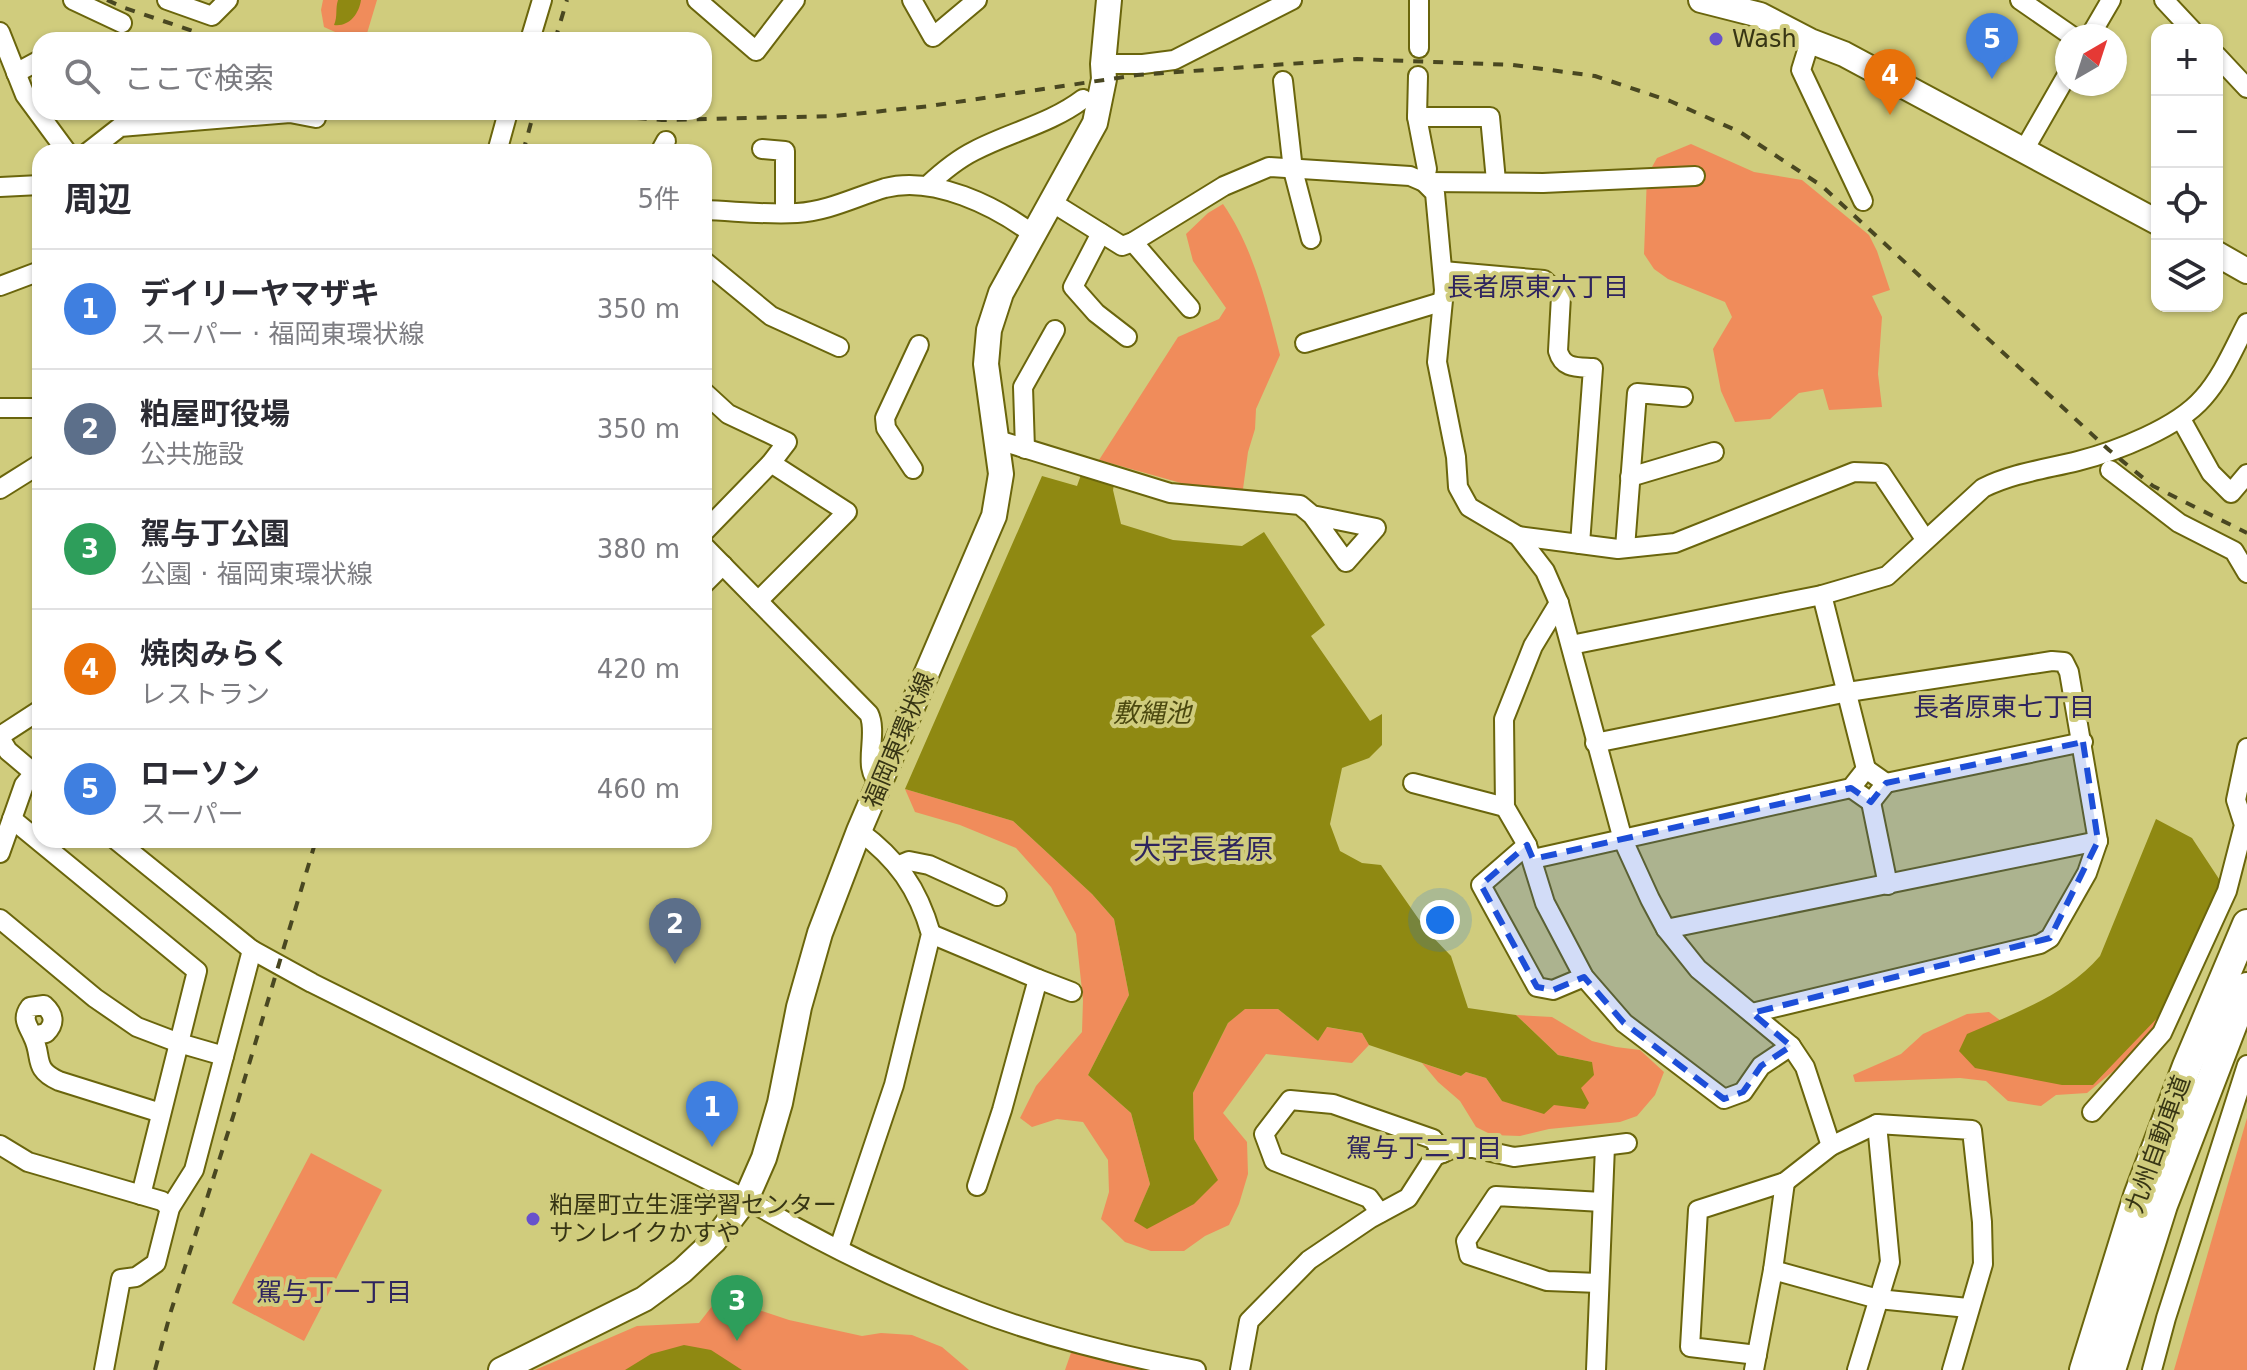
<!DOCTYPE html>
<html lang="ja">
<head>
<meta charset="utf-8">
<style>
  :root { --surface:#fff; --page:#f7f7f7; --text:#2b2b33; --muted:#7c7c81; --line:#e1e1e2; --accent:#db2777 }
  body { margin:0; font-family:"DejaVu Sans","Noto Sans JP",sans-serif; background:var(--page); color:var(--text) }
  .controls { position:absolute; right:24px; top:24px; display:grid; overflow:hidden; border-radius:16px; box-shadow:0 2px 6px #0004 }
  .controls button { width:72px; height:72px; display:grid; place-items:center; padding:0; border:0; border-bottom:2px solid var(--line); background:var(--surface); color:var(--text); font:40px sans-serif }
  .compass { position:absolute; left:2055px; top:24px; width:72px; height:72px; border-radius:50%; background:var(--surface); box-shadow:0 2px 6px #0004; rotate:39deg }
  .you { position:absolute; left:1440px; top:920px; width:28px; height:28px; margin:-20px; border:6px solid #fff; border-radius:50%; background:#1a73e8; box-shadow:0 0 0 12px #1a73e833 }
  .badge { display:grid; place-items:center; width:52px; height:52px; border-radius:50%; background:var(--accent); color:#fff; font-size:26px; font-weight:700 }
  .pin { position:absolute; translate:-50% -66px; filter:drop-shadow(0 2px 4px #0008) }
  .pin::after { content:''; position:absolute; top:42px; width:28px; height:24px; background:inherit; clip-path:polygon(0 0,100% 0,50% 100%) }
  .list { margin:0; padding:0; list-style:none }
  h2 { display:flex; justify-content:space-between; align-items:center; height:104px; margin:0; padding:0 32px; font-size:34px }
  h2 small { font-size:26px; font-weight:400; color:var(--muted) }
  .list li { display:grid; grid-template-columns:52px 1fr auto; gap:24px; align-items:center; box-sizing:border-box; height:120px; padding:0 32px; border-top:2px solid var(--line) }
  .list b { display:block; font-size:30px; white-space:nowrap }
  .list p { margin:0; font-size:26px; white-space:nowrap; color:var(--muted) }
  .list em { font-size:26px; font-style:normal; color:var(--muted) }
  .icon { flex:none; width:44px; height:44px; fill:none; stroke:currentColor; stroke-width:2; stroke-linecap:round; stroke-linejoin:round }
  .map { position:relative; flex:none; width:2247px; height:1370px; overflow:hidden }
  .search { position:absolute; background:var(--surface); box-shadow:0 2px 6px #0004; left:32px; top:32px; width:680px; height:88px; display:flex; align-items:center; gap:20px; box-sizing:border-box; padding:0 28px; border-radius:24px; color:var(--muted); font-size:30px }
  .panel { position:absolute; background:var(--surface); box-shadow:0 2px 6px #0004; left:32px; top:144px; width:680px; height:704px; border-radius:24px }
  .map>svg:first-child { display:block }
  .green { fill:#f08c5b }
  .water { fill:#8f8912 }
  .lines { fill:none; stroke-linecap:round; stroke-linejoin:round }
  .minor-casing { stroke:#6a650c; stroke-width:22 }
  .major-casing { stroke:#6a650c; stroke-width:28 }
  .highway-casing { stroke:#6a650c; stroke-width:32 }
  .minor { stroke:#fff; stroke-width:18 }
  .major { stroke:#fff; stroke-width:24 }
  .highway { stroke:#fff; stroke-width:28 }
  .rail { stroke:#494721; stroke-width:4; stroke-dasharray:10 10; stroke-linecap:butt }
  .marked { fill:#1d4ed8; fill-opacity:0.2; stroke:#1d4ed8; stroke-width:6; stroke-dasharray:16 10; stroke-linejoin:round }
  .poi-dot { fill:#6752cb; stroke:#d0cc7d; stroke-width:3 }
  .labels { text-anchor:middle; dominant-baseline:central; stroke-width:8; stroke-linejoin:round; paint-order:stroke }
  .poi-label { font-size:24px; fill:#373514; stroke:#d0cc7d; text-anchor:start }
  .street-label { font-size:24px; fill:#373514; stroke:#d0cc7d }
  .neighbourhood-label { font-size:26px; fill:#2e245e; stroke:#d0cc7d }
  .water-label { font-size:26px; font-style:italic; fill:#4c490f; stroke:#d0cc7d }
  .quarter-label { font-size:28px; fill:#2e245e; stroke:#d0cc7d }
</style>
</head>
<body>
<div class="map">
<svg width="2247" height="1370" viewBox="0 0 2247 1370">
  <rect width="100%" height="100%" fill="#d0cc7d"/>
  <!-- green -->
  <g class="green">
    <path d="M323 0H377L365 40H353L324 27 321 10Z"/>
    <path d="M1691 144 1754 172 1802 180 1869 235 1877 251 1890 290 1872 296 1882 317 1878 374 1882 407 1829 410 1823 389 1799 393 1770 419 1735 422 1721 391 1713 349 1732 317 1725 302 1668 279 1654 269 1644 254 1647 176 1657 158Z"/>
    <path d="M1223 204C1253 247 1267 304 1280 355L1256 409 1255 429 1248 452 1243 489 1188 485 1099 460 1178 337 1219 319 1226 308 1193 261 1186 234 1208 213Z"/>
    <path d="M905 789 1013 821 1092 894 1114 919 1129 995 1088 1075 1131 1113 1150 1184 1135 1220 1217 1180 1194 1139 1193 1093 1228 1023 1245 1008 1278 1009 1318 1041 1326 1027 1362 1033 1369 1045 1352 1063 1266 1054 1223 1113 1247 1142 1248 1174 1239 1204 1229 1225 1205 1236 1184 1251H1151L1125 1242 1101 1219 1109 1192 1108 1160 1083 1122 1057 1119 1032 1127 1020 1118 1036 1086 1082 1032 1083 1000 1076 934 1051 887 1016 848 960 825 915 812Z"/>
    <path d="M2166 1006 2156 1029 2116 1069 2087 1093 2056 1095 2041 1106 2008 1101 1986 1081 1960 1078 1855 1082 1853 1075 1901 1054 1923 1034 1967 1014 1989 1012 2033 1045Z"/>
    <path d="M1516 1015 1552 1017 1592 1041 1616 1047 1640 1050 1664 1072 1655 1095 1637 1116 1620 1122 1549 1129 1520 1136 1492 1135 1476 1127 1460 1101 1438 1082 1422 1063 1461 1076 1466 1072 1486 1078 1502 1101 1554 1105 1581 1088 1592 1062 1558 1055Z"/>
    <path d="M2247 1118V1370H2174Z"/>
    <path d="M311 1153 382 1190 304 1341 232 1303Z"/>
    <path d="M729 1300 789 1320 862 1336 881 1333 912 1335 942 1347 969 1370H535L637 1326 699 1323 713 1305 719 1306Z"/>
    <path d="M1072 1350 1154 1370H1065Z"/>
  </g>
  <!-- water -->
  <g class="water">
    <path d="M338 0H361C359 14 349 27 334 25 338 16 335 9 338 0Z"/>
    <path d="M1081 475 1114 485 1113 490 1121 524 1173 540 1242 546 1264 532 1325 625 1311 636 1370 721 1382 714V745L1369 758 1342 768 1330 824 1340 851 1362 863 1381 865 1427 931 1451 956 1468 1008 1516 1015 1558 1055 1592 1062 1594 1075 1581 1088 1589 1103 1585 1109 1554 1105 1544 1114 1502 1101 1486 1078 1466 1072 1461 1076 1369 1045 1362 1033 1327 1027 1318 1041 1278 1009H1245L1228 1023 1193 1093 1194 1139 1218 1180 1194 1204 1147 1229 1134 1221 1150 1184 1131 1113 1088 1075 1129 995 1114 919 1092 894 1013 821 905 789 1042 476 1077 486Z"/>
    <path d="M2156 819 2192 838 2221 882 2163 1012 2093 1085H2062L1975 1068 1959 1051 1967 1034C2015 1013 2065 996 2100 956Z"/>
    <path d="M684 1345 711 1350 742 1370H625L651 1354Z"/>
  </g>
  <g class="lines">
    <!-- minor casing -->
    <g class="minor-casing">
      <g id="minor">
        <path d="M73 0 122 23"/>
        <path d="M167 0 212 16 228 0"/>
        <path d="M697 0 756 51 795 0"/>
        <path d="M912 0 933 37 977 0"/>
        <path d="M2020 0 2072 36"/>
        <path d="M2164 0 2192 30"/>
        <path d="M0 32 25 95 67 152"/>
        <path d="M2090 36 2111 0"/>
        <path d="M530 40 542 0"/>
        <path d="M1810 41 1801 70 1863 201"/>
        <path d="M1419 48V0"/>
        <path d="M2217 56 2247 88"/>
        <path d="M1103 64H1143L1174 60 1292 0"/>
        <path d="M16 73 40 60"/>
        <path d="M1418 76 1417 117 1427 169 1424 182"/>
        <path d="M1283 81 1293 170 1311 239"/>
        <path d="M1417 117H1490L1496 181"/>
        <path d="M762 149 785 151V213"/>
        <path d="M2024 150 2067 75"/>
        <path d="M88 152 120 127 290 113 316 118"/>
        <path d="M497 152 508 112"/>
        <path d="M660 152 666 141"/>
        <path d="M1424 182 1543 183 1695 176"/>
        <path d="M928 185C942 172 956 160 974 151 1010 132 1050 124 1083 99"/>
        <path d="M0 187 40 185"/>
        <path d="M1053 203 1122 246 1133 242 1224 186 1269 167 1410 176 1424 182 1435 193 1444 290 1437 362 1456 457 1458 487 1469 507 1518 536 1545 571 1559 603 1623 840 1650 899 1666 929 1698 969 1791 1046 1805 1067 1831 1146"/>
        <path d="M704 210C735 211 766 215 797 213 829 211 855 197 885 188 933 175 996 206 1034 235"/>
        <path d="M1101 233 1073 287 1096 313 1127 337"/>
        <path d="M1133 242 1190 308"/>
        <path d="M704 261 771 316 839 347"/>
        <path d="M1443 271 1544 280 1561 296 1558 351C1563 369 1577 367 1593 368L1580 544"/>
        <path d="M0 286 40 271"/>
        <path d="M1305 343 1441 302"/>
        <path d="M704 392 728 414 787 442 771 463 704 532"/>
        <path d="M0 408H40"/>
        <path d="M2181 419 2211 473 2231 493 2247 474"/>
        <path d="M998 440 1170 493 1300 505 1312 515 1346 562 1376 528 1312 515"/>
        <path d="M1025 449 1023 387 1055 330"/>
        <path d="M913 469 886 428 885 418 919 345"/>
        <path d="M2110 470 2179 523 2234 551 2247 573"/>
        <path d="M1630 477 1714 452"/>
        <path d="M0 489 40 464"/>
        <path d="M1518 536 1618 549 1675 543 1854 472 1881 473 1925 539"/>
        <path d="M704 546 869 714C879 735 860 770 881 784"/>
        <path d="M1625 548 1637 393 1683 397"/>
        <path d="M704 584 723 565"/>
        <path d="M1822 595 1866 769"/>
        <path d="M758 601 847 512 771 463"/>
        <path d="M1559 603 1533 646 1504 719 1505 807 1527 845 1545 903 1584 977 1624 1023 1724 1099 1743 1092 1761 1066 1791 1046"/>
        <path d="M1571 645 1822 595 1887 576 1983 488C2013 473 2046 469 2078 461 2117 451 2177 428 2203 398 2222 377 2234 348 2247 323"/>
        <path d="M0 736 40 710"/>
        <path d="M0 738 8 751 40 778"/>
        <path d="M1595 743 1848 692 2052 661 2064 662 2069 672 2098 841 2087 873 2050 938 2040 944 1752 1013"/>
        <path d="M1413 783 1505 807"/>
        <path d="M1886 783 2083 742"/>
        <path d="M1871 802 1888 885"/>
        <path d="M12 819 197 971 141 1195"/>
        <path d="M116 840 252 950 312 983 746 1199C819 1242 898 1281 977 1311 1048 1338 1122 1356 1196 1370"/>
        <path d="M1527 845 1481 885 1537 987 1553 990 1584 977"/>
        <path d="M0 853 24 785 34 773"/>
        <path d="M1533 859 1851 788 1866 769 1886 783 1871 802 1851 788"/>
        <path d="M897 866 909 861 929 865 997 896"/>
        <path d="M0 919 95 998 137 1027 179 1043 224 1056"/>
        <path d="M1666 929 2098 841"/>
        <path d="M931 934 1038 979 1002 1110 977 1186"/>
        <path d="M1038 979 1072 992"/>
        <path d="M33 1036 46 1033C56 1023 54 1014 44 1005L30 1007C21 1019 28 1025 33 1037 43 1057 32 1069 59 1081L161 1113"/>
        <path d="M2092 1112 2162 1033 2227 891 2244 825 2236 800 2247 748"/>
        <path d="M0 1145 28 1162 162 1201 170 1208"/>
        <path d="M1380 1213 1369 1198 1274 1161 1264 1134 1290 1100 1333 1104 1433 1139 1443 1153"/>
        <path d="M839 1248 894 1085 931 934C918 888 897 859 859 831"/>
        <path d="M1773 1270 1878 1299 1968 1308"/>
        <path d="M1599 1283 1547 1281 1469 1255 1466 1241 1496 1196 1602 1202"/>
        <path d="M1757 1355 1690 1347 1698 1210 1785 1182 1831 1146 1877 1124 1972 1130 1982 1222 1983 1264 1952 1370"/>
        <path d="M104 1370 121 1279 136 1277 156 1263 170 1208 194 1170 252 950"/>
        <path d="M1240 1370 1249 1321 1309 1260 1371 1218 1408 1198 1435 1156 1454 1148H1473L1514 1157 1627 1143"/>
        <path d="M1596 1370 1605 1146"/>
        <path d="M1754 1370 1773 1270 1785 1182"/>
        <path d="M1857 1370 1890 1262 1877 1124"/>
        <path d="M2152 1370 2166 1318 2247 1065"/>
      </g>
    </g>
    <!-- major casing -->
    <g class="major-casing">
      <g id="major">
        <path d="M1701 0 1760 15 1810 41 1844 54 2157 222"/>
        <path d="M2217 254 2247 271"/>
        <path d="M501 1370 644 1299 682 1271 714 1241 746 1199 764 1158 780 1103 799 1007 820 933 859 831 994 516 1001 474 986 364 989 330 1001 293 1095 123 1104 79 1103 64 1109 0"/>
      </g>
    </g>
    <!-- highway casing -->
    <g class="highway-casing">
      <g id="highway">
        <path d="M2084 1370 2138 1196 2187 1066 2247 924"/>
        <path d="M2111 1370 2163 1205 2247 987"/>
      </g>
    </g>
    <!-- minor -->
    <use href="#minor" class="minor"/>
    <!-- major -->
    <use href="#major" class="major"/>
    <!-- highway -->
    <use href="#highway" class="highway"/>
    <!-- rail -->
    <g class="rail">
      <path d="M107 0 125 8 219 40"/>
      <path d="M555 40 567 0"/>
      <path d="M557 112 662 120 835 116 930 106 1137 75 1357 59 1513 65 1595 76 1670 101 1740 132 1822 186 2109 450 2153 486 2247 533"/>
      <path d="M523 152 534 112"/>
      <path d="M155 1370 171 1311 238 1101 316 840"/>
    </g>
  </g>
  <!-- marked area -->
  <path class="marked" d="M2083 742 2098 841 2050 938 1752 1013 1791 1046 1761 1066 1743 1092 1724 1099 1624 1023 1584 977 1553 990 1537 987 1481 885 1527 845 1533 859 1851 788 1871 802 1886 783Z"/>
  <!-- markers -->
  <g class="poi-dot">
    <circle cx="1716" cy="39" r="8"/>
    <circle cx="533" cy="1219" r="8"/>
  </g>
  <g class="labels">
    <!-- poi labels -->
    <g class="poi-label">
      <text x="1732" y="39">Wash</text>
      <text x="549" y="1205">粕屋町立生涯学習センター<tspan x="549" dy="28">サンレイクかすや</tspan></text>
    </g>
    <!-- street labels -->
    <g class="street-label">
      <text transform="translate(899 740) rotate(-67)">福岡東環状線</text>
      <text transform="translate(2158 1144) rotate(-70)">九州自動車道</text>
    </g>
    <!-- neighbourhood labels -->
    <g class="neighbourhood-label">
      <text x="1538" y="287">長者原東六丁目</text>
      <text x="2004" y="707">長者原東七丁目</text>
      <text x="1424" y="1148">駕与丁二丁目</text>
      <text x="334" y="1292">駕与丁一丁目</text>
    </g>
    <!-- water labels -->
    <g class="water-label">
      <text x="1152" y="713">敷縄池</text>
    </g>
    <!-- quarter labels -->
    <g class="quarter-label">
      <text x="1203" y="849">大字長者原</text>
    </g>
  </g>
</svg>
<div class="controls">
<button>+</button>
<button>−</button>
<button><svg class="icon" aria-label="locate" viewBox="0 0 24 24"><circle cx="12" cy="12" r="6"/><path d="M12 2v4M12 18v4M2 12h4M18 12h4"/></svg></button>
<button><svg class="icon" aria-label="layers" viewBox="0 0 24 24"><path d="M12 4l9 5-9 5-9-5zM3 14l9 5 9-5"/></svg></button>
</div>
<svg class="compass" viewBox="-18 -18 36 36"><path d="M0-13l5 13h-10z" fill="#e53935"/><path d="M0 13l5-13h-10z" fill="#7c7c81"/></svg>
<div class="you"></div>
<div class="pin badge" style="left:712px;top:1147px;background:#3f7fe0">1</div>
<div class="pin badge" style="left:675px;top:964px;background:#5c6f8a">2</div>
<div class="pin badge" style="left:737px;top:1341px;background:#2e9e5b">3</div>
<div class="pin badge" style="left:1890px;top:115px;background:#e8710a">4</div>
<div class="pin badge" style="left:1992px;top:79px;background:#3f7fe0">5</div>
<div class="search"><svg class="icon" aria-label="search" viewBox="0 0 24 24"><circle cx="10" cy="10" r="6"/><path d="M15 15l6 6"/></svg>ここで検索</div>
<section class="panel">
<h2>周辺<small>5件</small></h2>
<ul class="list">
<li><span class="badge" style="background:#3f7fe0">1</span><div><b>デイリーヤマザキ</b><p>スーパー · 福岡東環状線</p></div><em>350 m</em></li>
<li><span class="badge" style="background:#5c6f8a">2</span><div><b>粕屋町役場</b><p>公共施設</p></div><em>350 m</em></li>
<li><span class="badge" style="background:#2e9e5b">3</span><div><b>駕与丁公園</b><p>公園 · 福岡東環状線</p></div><em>380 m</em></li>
<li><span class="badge" style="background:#e8710a">4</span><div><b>焼肉みらく</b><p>レストラン</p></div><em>420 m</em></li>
<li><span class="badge" style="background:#3f7fe0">5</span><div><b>ローソン</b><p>スーパー</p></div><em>460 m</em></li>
</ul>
</section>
</div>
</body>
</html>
